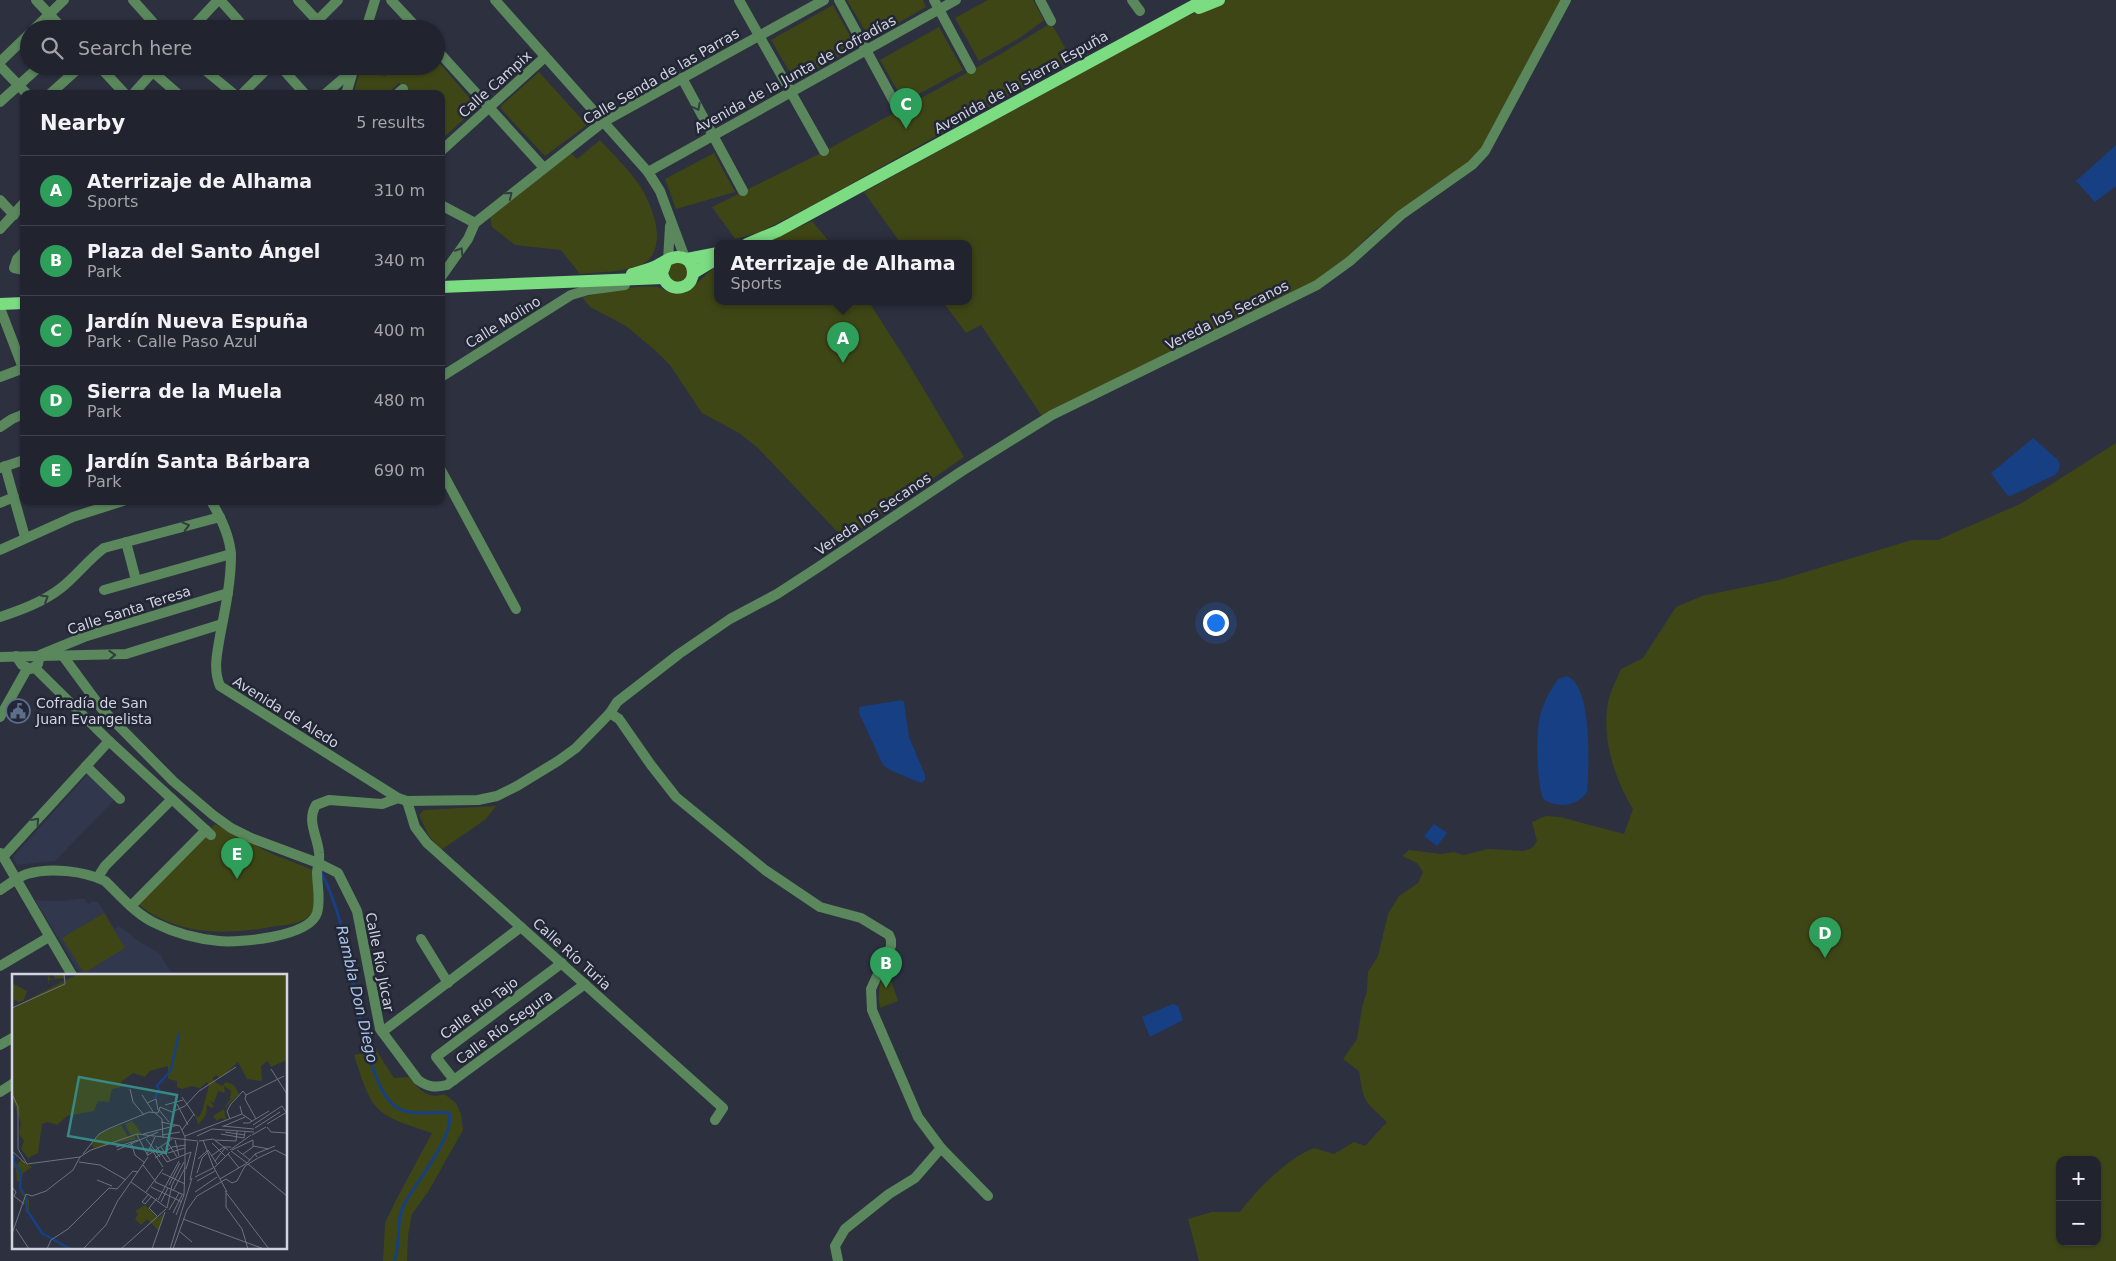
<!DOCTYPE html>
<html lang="en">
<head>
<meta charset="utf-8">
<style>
  :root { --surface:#21242f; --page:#292c37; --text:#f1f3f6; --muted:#a2a4aa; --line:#3e414b; --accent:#c0a8f4 }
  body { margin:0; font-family:"DejaVu Sans",sans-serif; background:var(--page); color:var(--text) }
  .controls { position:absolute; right:15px; bottom:15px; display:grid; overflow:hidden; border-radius:10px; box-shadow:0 1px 4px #0004 }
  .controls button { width:45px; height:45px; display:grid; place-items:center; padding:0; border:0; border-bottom:1px solid var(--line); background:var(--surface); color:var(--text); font:25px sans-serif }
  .you { position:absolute; left:1215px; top:622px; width:18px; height:18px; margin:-12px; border:4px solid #fff; border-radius:50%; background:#1a73e8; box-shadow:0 0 0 8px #1a73e833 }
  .badge { display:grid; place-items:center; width:32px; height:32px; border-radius:50%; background:var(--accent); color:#fff; font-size:16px; font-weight:700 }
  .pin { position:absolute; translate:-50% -41px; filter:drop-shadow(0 1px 2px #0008) }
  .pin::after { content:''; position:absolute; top:26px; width:18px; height:15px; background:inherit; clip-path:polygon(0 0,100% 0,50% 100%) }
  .popup { position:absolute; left:714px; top:240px; width:258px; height:65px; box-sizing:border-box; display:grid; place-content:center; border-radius:10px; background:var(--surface); filter:drop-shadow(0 1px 4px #0005); font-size:16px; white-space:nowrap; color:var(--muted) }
  .popup b { font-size:19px; color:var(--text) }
  .popup::after { content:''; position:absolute; left:50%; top:100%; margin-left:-10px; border:10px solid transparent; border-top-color:var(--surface) }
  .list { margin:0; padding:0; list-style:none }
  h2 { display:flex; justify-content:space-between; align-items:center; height:65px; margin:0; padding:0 20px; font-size:21px }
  h2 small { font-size:16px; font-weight:400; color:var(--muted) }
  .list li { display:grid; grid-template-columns:32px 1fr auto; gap:15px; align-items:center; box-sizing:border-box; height:70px; padding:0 20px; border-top:1px solid var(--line) }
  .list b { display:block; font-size:19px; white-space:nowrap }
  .list p { margin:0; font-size:16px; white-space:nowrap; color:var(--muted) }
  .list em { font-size:16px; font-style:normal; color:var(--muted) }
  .icon { flex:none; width:28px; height:28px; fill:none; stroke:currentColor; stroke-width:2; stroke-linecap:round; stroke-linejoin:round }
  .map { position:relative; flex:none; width:2116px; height:1261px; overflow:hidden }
  .search { position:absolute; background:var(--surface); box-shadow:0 1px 4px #0004; left:20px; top:20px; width:425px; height:55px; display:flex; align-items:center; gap:12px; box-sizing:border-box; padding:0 18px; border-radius:28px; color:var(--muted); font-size:19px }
  .panel { position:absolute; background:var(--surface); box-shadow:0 1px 4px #0004; left:20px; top:90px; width:425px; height:415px; border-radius:10px }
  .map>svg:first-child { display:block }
  .built { fill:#31374c }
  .green { fill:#3f4616; fill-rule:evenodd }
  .water { fill:#164083 }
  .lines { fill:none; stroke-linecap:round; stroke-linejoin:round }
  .stream { stroke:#164083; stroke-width:3 }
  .street { stroke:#5a875c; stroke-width:10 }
  .primary { stroke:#7cdc82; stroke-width:12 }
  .oneway { stroke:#303e3f }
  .labels { text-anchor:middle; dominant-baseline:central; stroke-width:5; stroke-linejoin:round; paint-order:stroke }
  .street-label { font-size:14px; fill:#d2d5df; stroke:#222635 }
  .poi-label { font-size:14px; fill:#d2d5df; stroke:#222635; text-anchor:start }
  .water-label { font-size:15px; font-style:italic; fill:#aec6ed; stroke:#222635 }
  .inset-river { fill:none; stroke:#164083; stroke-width:2.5 }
  .inset-road { fill:none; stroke:#6e727f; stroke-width:1 }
  .view { fill:#368985; fill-opacity:0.15; stroke:#368985; stroke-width:2.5 }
  .inset-edge { fill:none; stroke:#d2d5df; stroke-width:2.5 }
</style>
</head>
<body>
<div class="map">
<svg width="2116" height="1261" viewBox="0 0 2116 1261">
  <rect width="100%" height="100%" fill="#2c303f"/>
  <!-- built -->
  <g class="built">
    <path d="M88 774 114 800 55 861 17 865 13 857Z"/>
    <path d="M77 899H85L88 904 93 901 98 902 115 929 119 926 140 942 162 955 161 957 173 975H81L35 900 62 901Z"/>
  </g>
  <!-- green -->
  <g class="green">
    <path d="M847 0H923L926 7 870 39Z"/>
    <path d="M988 0H1033L1044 20 1021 37 979 61 955 18Z"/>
    <path d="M1226 0H1562L1481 149 1468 163 1426 191 1374 231 1338 266 1312 283 1044 416 1041 415 981 325 966 333 943 302H968V244H901L864 192 1176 21Z"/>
    <path d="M833 5 856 47 795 81 771 40Z"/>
    <path d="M1051 23 1072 60 817 203 758 233 735 239 712 207 825 151 999 55Z"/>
    <path d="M939 27 963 70 904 102 880 60Z"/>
    <path d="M436 59 472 101 462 110 467 116 441 140V94H407L399 83 387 94H353L360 71 386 76 390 66H436Z"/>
    <path d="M539 72 587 125 545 156 501 109V106Z"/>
    <path d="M600 140C613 154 627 168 638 183 652 203 671 250 641 265 626 272 597 272 580 274L561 250 515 245 492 227 490 217 571 153 577 159Z"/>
    <path d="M714 153 735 192 676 209 665 179Z"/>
    <path d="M812 221 831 244H762Z"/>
    <path d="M679 261 688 267 687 278 677 283 668 278 669 264Z"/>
    <path d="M718 265V302H869L908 363 964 457 845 540 758 448 739 433 702 413 670 365 656 351 626 326 590 307 582 297C602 293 636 284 656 287 665 288 672 297 681 293 696 288 705 273 718 265Z"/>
    <path d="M2116 443V1261H1199L1188 1219 1212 1212H1240C1257 1189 1288 1158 1314 1148L1334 1154 1354 1142 1365 1146 1387 1122C1364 1100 1364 1104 1359 1071L1343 1059 1357 1039 1362 1007 1367 991 1368 972 1378 956 1388 914 1399 896 1418 883 1423 872 1417 863 1402 856 1409 850 1441 854 1454 852 1464 855 1488 849 1523 851 1532 848 1537 841 1532 822 1546 816 1560 817 1624 834 1633 809C1614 778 1600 735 1609 698 1612 688 1617 678 1621 669L1643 658 1676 607 1702 596 1779 580 1912 540H1938L2022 503ZM2060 1160H2097V1242H2060Z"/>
    <path d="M496 806 486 819 441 850 429 836 419 815 424 810Z"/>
    <path d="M215 824 270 853 313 870C314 879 316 905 312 912 306 923 288 925 277 926 229 935 177 937 137 903Z"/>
    <path d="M104 913 125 948 84 973 62 938Z"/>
    <path d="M887 969 898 1001 880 1008C877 994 879 982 887 969Z"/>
    <path d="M376 1050 394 1078 409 1077C419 1089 427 1100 444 1094L456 1103 461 1114 463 1130 428 1192 412 1214 408 1235 407 1261H383L385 1223 396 1200 432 1133C374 1114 373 1114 354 1055Z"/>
  </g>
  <!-- water -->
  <g class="water">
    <path d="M2116 145V186L2095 202 2076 181Z"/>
    <path d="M2033 438 2058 460C2061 465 2060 470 2055 475L2010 496 2007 495 1991 473Z"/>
    <path d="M1567 676C1593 686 1589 769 1587 792 1578 806 1558 809 1543 799 1537 780 1536 742 1539 721 1541 706 1550 691 1558 679Z"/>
    <path d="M902 700 904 702 909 737 925 775V780L921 783 892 771 883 765 859 713V707Z"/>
    <path d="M1434 824 1447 833 1437 846 1424 836Z"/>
    <path d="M1173 1004 1178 1006 1183 1020 1150 1037 1142 1017Z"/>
  </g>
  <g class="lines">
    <!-- stream -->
    <path class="stream" d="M321 872C333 895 340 919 346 944 354 981 366 1087 396 1107 412 1117 431 1111 449 1113 456 1134 417 1181 406 1201 394 1221 402 1243 394 1261"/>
    <!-- street -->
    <g class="street">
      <path d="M36 0 63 29"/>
      <path d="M133 0 159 29"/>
      <path d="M220 0 246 29"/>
      <path d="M298 0 325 29"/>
      <path d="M391 0 418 29"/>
      <path d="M495 0 648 172 660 191 685 258"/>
      <path d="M739 0 824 151"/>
      <path d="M839 0 898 109"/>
      <path d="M934 0 971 69"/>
      <path d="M1040 0 1051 21"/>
      <path d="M1132 0 1140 11"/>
      <path d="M34 29 64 0"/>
      <path d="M191 29 218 0"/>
      <path d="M309 29 338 0"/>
      <path d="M366 29 375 0"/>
      <path d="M436 49 544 168"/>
      <path d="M0 62 29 34"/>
      <path d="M0 66 27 94"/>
      <path d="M99 66 125 94"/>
      <path d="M200 66 234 94"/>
      <path d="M280 66 305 94"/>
      <path d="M153 72 178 94"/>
      <path d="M682 78 743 191"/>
      <path d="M50 94 81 66"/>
      <path d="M133 94 158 66"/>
      <path d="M242 94 270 66"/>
      <path d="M325 94 353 70"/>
      <path d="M346 94 353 71"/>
      <path d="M397 94 403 89"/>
      <path d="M0 102 40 66"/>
      <path d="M441 151 545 57"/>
      <path d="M648 172 956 0"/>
      <path d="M0 200 14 215"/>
      <path d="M441 205 475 223"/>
      <path d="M0 229 24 203"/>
      <path d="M24 252 17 259 14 268 24 270"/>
      <path d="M668 260 670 226"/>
      <path d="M441 277 468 239 475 223 603 122 824 0"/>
      <path d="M0 308 23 368"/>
      <path d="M0 377 24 368"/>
      <path d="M441 377 571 295 588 290 625 285"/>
      <path d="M0 427 12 419 24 414"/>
      <path d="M5 466 25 537"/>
      <path d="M0 468 24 460"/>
      <path d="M441 470 516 609"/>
      <path d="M211 501C220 516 230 537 231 555 231 582 225 610 220 636 217 654 213 669 220 686L398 798 407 801 478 800 497 796 517 786 558 761 576 748 610 713 617 702 679 654 730 619 777 594 817 568 962 471 1052 415 1317 285 1350 261 1401 215 1472 165 1485 151 1566 0"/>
      <path d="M0 503 14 497"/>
      <path d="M126 542 136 580"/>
      <path d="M0 550 73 517 123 501"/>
      <path d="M104 590 231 554"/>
      <path d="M0 617C21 610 43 602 61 588 76 576 88 560 104 548L220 517"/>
      <path d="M16 656 22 665 31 669 38 664 40 655 84 637 228 593"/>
      <path d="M63 656 102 709 173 781 213 815 231 828 251 838 318 863 338 873 357 911 380 1029 418 1080C428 1087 435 1088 447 1085L585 984"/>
      <path d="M0 657 126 654 222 624"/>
      <path d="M35 668 109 741 211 835"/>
      <path d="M610 713 619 719 651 765 676 797 765 870 820 907 861 918 889 935 891 940V946L871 989 872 1010 918 1117 941 1148 988 1196"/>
      <path d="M0 717 27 669"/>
      <path d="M86 766 120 799"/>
      <path d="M407 801 415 827 427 843 723 1108 715 1120"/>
      <path d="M1 853 72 975"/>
      <path d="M3 857 109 741"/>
      <path d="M98 877 105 866 172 799"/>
      <path d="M0 890C9 884 18 877 27 874 50 867 84 871 105 881 121 896 136 915 157 924 175 933 199 939 219 941 240 943 309 937 317 913 321 900 317 885 317 872 318 865 320 859 319 853 318 837 306 821 316 805L329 800 382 804 398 798"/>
      <path d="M131 906 206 830"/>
      <path d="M421 939 448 983"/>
      <path d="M0 966 49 937"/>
      <path d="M382 1032 521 927"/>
      <path d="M0 1045 14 1037"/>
      <path d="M454 1080 436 1057 562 963"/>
      <path d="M0 1092 14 1083"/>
      <path d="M838 1261 835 1246 845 1229 889 1194 915 1178 941 1148"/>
    </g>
    <!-- primary -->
    <g class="primary">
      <path d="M1199 8 1219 0"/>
      <path d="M747 244 778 231 1204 0"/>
      <path d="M687 259 718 253"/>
      <path d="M693 273 718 258"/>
      <path d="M632 274C639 272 647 270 654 267 662 264 670 256 679 257 696 258 698 283 682 287 672 290 664 283 662 273L666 262"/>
      <path d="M441 287 663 278"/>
      <path d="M0 304 24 303"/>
    </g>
  </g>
  <!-- one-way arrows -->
  <defs><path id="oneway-chevron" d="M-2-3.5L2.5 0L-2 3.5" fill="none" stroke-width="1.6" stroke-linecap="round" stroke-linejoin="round" transform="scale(1.25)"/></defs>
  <g class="oneway">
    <use href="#oneway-chevron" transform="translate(697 107) rotate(62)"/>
    <use href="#oneway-chevron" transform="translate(509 195) rotate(-39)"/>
    <use href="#oneway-chevron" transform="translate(460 251) rotate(-58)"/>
    <use href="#oneway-chevron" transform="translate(186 526) rotate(-15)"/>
    <use href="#oneway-chevron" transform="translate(45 598) rotate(-31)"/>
    <use href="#oneway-chevron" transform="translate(112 655) rotate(-2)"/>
    <use href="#oneway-chevron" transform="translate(36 821) rotate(-48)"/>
  </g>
  <!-- icons -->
  <defs>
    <g id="civic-ring" transform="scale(1.25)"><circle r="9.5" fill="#222635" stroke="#5c6f8a" stroke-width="1.5"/><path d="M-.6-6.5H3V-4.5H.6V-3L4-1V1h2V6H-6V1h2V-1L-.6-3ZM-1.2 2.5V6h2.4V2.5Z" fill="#5c6f8a"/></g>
  </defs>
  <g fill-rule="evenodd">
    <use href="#civic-ring" x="18" y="711"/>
  </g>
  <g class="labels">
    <!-- street labels -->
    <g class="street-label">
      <text transform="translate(795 74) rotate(-29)">Avenida de la Junta de Cofradías</text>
      <text transform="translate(661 76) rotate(-30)">Calle Senda de las Parras</text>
      <text transform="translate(1021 82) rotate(-29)">Avenida de la Sierra Espuña</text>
      <text transform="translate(495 84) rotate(-42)">Calle Campix</text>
      <text transform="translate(1227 315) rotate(-27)">Vereda los Secanos</text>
      <text transform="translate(503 322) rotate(-32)">Calle Molino</text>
      <text transform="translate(873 514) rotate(-34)">Vereda los Secanos</text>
      <text transform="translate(129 610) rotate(-18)">Calle Santa Teresa</text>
      <text transform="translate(286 712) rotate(32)">Avenida de Aledo</text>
      <text transform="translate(572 954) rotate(42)">Calle Río Turia</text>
      <text transform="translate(380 962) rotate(79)">Calle Río Júcar</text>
      <text transform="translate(479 1008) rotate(-37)">Calle Río Tajo</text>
      <text transform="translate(504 1027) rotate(-36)">Calle Río Segura</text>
    </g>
    <!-- poi labels -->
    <g class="poi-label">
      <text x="36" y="703">Cofradía de San<tspan x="36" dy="16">Juan Evangelista</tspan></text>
    </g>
    <!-- water labels -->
    <g class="water-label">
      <text transform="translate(357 994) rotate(77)">Rambla Don Diego</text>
    </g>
  </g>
  <!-- overview -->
  <g transform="translate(12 974)">
    <rect width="275" height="275" fill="#2c303f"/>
    <path d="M35 0 39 5H43L41 0H53L54 6 66 0H275V86L259 93 256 87 249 92 250 107 235 105 226 88 212 101 207 104 205 101 200 104 203 108 210 112 214 108 222 111 227 120 212 135 214 146 209 144 205 147 201 142 212 135 218 125 219 117 212 112 213 119 206 117 202 129 198 127 202 132 200 134 195 131 194 141 186 151 184 142 187 143 190 137 197 112 195 108 188 114 179 112 170 115 165 113V107L156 105V92L138 97 133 103 121 99 109 108V113L100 115 97 128 86 127 82 137 55 142 45 151 36 148 30 150 26 179 16 184 9 175 12 167 7 160 9 149 0 124V34L52 7 51 4 37 6V11ZM0 9 15 17 12 26 7 28 0 25ZM120 147 130 160 122 162 125 165 82 174 79 170 88 159 109 151 116 163 119 162 113 150ZM9 186 20 193 11 199 8 212 17 226V239L13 237 14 229 12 230 13 224 8 218 9 207H5L4 195 0 192 1 190 9 200 4 191ZM133 231 146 244 151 240 147 257 135 245 129 251 123 245 126 240 123 237Z" fill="#3f4616"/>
    <path class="inset-river" d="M143 124 147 116 145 112 159 96 167 59M2 181 1 187 9 199 8 214 12 220M14 223 15 236 30 259 58 275"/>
    <path class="inset-road" d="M0 34 53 10 52 0M259 95 275 120M118 115 121 128 132 141M0 120 6 133V175L15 190 68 183 79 176 125 160 186 167M130 121 142 139M234 121 272 102M234 121 233 125 244 145M170 123 183 142M135 129 144 125 146 136M165 130 176 151M153 131 171 126M173 132 187 117 224 93M228 132 230 140 240 147M147 136 157 148M143 139 150 145 151 164M218 145 215 137 219 130 231 117 234 121M149 148 168 152 173 163V188M231 149H237L257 137M255 150 275 138M241 151 270 132 274 138M210 152 242 155M212 152 233 143M255 153 259 158 275 159M243 154 268 138M170 156 182 140M213 158 233 161M131 160 166 151M209 160 232 164 233 158M125 161 136 182M150 161 168 158M240 161 254 153M173 162 230 140M185 162 200 155 242 158M134 165 148 183M163 166 167 182M191 166 201 192M203 166 224 167 225 157M187 167 201 165 216 176M119 168 123 181 133 189M156 169 165 183M200 169 213 182M144 172 155 188M241 172 257 175M104 173 126 166M138 173 151 193M149 173 158 186M105 176 146 158M218 176 239 161M220 176 241 166M225 176 238 186M0 177 13 189M219 177 235 189 243 180 245 183M156 179 173 174M71 180 87 160 96 155 137 138 146 139 148 133 160 138 173 132M135 180 143 163M216 180 227 194M231 180 241 173V166M243 180 263 172M136 181 160 165M199 182 212 173H219M143 184 160 173 174 171M246 184 263 176 275 182M186 185 196 176 205 190M203 187 213 174M67 188 88 191 114 206M155 188 179 178 174 195M236 190 275 222M131 191 144 208M203 193 218 178M203 195 201 192 215 218M150 199 173 210M185 199 190 184 195 179M183 203 201 194M208 205 235 189M85 206 100 212M178 206 186 168M185 207 203 197M119 208 155 234 160 211 172 188M143 208 172 221M157 211 168 189M0 213 4 218 2 222 12 230M139 213 170 228M161 217 173 194M213 217 257 275M134 218 151 195M183 218 205 203M214 219V233L230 255 236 275M137 220 130 228 133 230 140 222M145 224 137 234 146 243M146 226 167 187M149 228 156 214M157 236 167 219M161 239 170 221M164 241 172 221 173 188M171 245 252 275M4 255 17 275M167 257 180 268M0 260 14 220 20 222 34 217 61 196 68 183M35 275 39 266 56 255 97 214 105 215 121 197 126 198M71 275 94 251 105 228 136 183M109 275 154 235M140 275 153 238M158 275 180 204M161 275 175 236 185 222 214 205 220 209 225 207 233 192 246 184"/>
    <path class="view" d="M67 103 165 121 154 179 56 162Z"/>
    <rect width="275" height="275" class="inset-edge"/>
  </g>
</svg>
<div class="controls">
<button>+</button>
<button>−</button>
</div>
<div class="you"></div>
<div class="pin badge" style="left:843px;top:363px;background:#2e9e5b">A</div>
<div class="popup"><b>Aterrizaje de Alhama</b>Sports</div>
<div class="pin badge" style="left:886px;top:988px;background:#2e9e5b">B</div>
<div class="pin badge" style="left:906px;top:129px;background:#2e9e5b">C</div>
<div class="pin badge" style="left:1825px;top:958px;background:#2e9e5b">D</div>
<div class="pin badge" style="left:237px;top:879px;background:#2e9e5b">E</div>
<div class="search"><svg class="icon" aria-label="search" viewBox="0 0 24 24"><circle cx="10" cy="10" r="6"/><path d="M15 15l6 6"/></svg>Search here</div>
<section class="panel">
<h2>Nearby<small>5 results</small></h2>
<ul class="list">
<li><span class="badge" style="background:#2e9e5b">A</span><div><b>Aterrizaje de Alhama</b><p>Sports</p></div><em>310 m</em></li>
<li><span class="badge" style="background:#2e9e5b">B</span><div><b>Plaza del Santo Ángel</b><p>Park</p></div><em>340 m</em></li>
<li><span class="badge" style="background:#2e9e5b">C</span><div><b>Jardín Nueva Espuña</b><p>Park · Calle Paso Azul</p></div><em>400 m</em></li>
<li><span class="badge" style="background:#2e9e5b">D</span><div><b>Sierra de la Muela</b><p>Park</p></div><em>480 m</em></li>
<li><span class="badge" style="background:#2e9e5b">E</span><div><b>Jardín Santa Bárbara</b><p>Park</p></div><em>690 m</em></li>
</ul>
</section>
</div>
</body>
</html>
